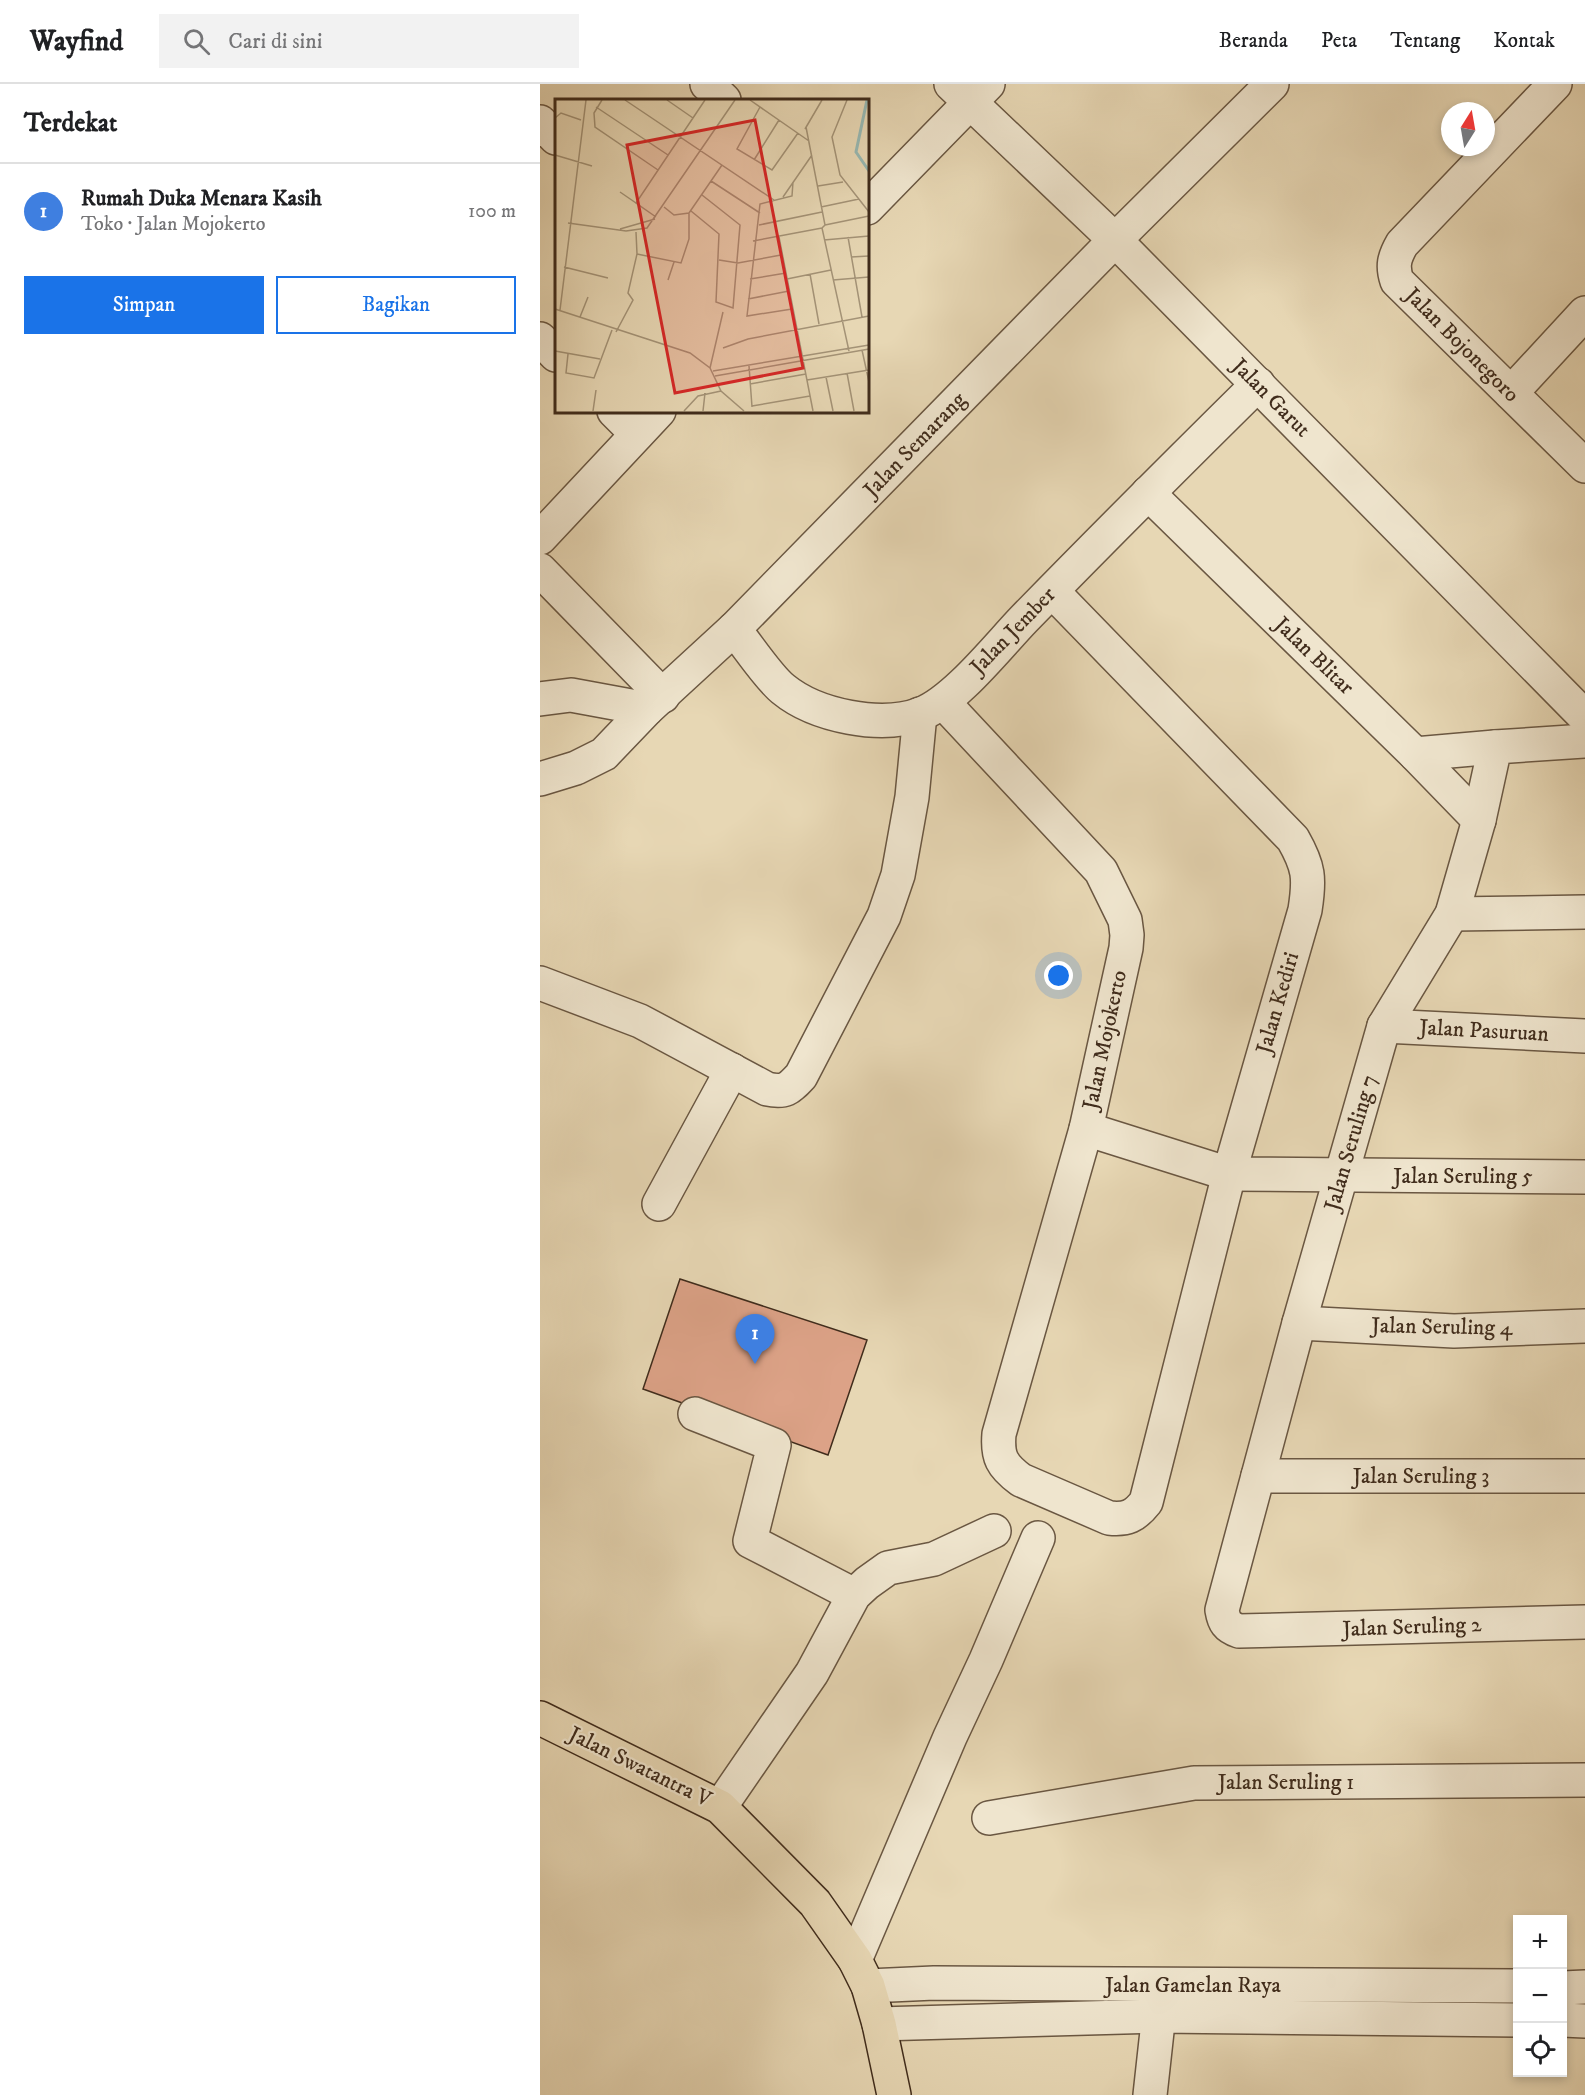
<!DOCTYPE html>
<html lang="id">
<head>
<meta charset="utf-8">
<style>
  :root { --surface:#fff; --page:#f2f2f2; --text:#202124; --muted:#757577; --line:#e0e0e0; --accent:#1a73e8 }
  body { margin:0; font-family:"IM FELL DW Pica",serif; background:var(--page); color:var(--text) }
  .controls { position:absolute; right:18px; bottom:18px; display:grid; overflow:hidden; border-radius:0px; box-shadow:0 3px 9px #0003 }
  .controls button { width:54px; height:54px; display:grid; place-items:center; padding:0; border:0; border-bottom:2px solid var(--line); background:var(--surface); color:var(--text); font:30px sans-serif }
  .compass { position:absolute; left:901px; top:18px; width:54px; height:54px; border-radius:50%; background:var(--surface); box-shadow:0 3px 9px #0003; rotate:11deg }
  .you { position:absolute; left:519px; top:892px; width:21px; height:21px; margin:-15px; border:4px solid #fff; border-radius:50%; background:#1a73e8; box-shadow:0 0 0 9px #1a73e833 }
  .badge { display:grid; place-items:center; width:39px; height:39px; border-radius:50%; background:var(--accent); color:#fff; font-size:20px; font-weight:700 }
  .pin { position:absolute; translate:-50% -50px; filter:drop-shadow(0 2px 3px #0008) }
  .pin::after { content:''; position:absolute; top:32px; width:21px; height:18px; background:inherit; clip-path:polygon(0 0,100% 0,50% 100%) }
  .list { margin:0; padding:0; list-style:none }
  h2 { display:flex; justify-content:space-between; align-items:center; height:78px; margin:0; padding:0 24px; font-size:26px }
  h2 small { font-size:20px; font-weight:400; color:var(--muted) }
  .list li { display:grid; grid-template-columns:39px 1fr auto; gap:18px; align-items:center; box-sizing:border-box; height:96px; padding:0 24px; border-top:2px solid var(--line) }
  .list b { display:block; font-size:22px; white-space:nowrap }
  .list p { margin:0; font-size:20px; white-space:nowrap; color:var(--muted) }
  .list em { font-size:20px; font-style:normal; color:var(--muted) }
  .actions { display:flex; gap:12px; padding:18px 24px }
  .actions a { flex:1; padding:14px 0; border:2px solid var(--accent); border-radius:0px; text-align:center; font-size:21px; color:var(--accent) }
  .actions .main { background:var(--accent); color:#fff }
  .icon { flex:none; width:33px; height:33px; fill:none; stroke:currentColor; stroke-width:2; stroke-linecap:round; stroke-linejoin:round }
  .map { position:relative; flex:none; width:1045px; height:2011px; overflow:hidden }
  header { display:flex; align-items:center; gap:36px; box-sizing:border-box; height:84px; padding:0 30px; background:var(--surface); border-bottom:2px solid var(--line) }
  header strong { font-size:28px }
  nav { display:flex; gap:33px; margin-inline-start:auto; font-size:21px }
  .search { width:420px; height:54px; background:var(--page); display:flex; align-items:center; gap:15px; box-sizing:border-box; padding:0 21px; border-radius:0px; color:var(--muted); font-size:22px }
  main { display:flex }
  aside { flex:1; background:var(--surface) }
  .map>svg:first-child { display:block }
  .building { fill:#dca287; stroke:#402c1c; stroke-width:1.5 }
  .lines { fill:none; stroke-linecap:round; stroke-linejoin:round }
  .minor-casing { stroke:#6a5742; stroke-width:36 }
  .major-casing { stroke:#402c1c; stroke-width:36 }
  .minor { stroke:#efe5ce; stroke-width:33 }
  .major { stroke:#e7d7b4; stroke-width:33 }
  .labels { text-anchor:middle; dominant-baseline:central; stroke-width:4.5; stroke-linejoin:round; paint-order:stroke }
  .street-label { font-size:22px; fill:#402c1c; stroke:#efe5ce }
  .inset-river { fill:none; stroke:#97b8b2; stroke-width:3 }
  .inset-road { fill:none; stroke:#a49377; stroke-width:1.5 }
  .view { fill:#d62828; fill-opacity:0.15; stroke:#d62828; stroke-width:3 }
  .inset-edge { fill:none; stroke:#402c1c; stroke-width:3 }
</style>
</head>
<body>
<header>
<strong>Wayfind</strong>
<div class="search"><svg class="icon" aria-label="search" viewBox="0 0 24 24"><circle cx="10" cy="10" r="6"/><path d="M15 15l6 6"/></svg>Cari di sini</div>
<nav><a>Beranda</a><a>Peta</a><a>Tentang</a><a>Kontak</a></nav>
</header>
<main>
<aside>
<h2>Terdekat<small></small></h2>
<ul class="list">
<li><span class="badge" style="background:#3f7fe0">1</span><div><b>Rumah Duka Menara Kasih</b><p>Toko · Jalan Mojokerto</p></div><em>100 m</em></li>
</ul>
<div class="actions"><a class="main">Simpan</a><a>Bagikan</a></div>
</aside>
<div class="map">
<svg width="1045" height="2011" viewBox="0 0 1045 2011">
  <rect width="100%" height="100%" fill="#e7d7b4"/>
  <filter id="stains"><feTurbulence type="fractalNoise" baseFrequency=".00333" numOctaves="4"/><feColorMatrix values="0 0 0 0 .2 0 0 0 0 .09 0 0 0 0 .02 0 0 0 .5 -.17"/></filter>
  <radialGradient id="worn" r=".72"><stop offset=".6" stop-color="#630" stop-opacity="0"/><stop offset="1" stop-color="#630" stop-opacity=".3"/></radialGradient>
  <!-- building -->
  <path class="building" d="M140 1195 327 1256 288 1371 103 1305Z"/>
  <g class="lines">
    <!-- minor casing -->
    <g class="minor-casing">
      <g id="minor">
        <path d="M167 0 184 16"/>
        <path d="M411 0 575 156 1045 633"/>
        <path d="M1015 0 862 160C854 174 852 182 857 197L1045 382"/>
        <path d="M0 38 16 54"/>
        <path d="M327 124 448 0"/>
        <path d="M0 255 16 271"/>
        <path d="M971 309 1045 229"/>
        <path d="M74 327 97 350"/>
        <path d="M608 409 875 670 939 736"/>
        <path d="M0 454 119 327"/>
        <path d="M0 486 123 612"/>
        <path d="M194 545C208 562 228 593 243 605 276 632 341 645 381 630 415 617 458 562 484 535 561 456 639 378 718 300"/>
        <path d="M0 615 31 611 107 625"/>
        <path d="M404 619 561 787 585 836 587 851 586 864 546 1045 459 1350C457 1373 462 1382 481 1396L569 1434C587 1436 595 1432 606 1418L689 1090 765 826C770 794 769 783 753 755L512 507"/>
        <path d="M1045 657 955 663 939 736 912 830 844 942 759 1239 682 1526C684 1538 687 1543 699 1547L1045 1538"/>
        <path d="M875 670 955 663"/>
        <path d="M0 695 36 684 64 670 107 625 194 545 575 156 732 0"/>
        <path d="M912 830 1045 828"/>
        <path d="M0 899 100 937 227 1005C245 1009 249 1005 261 992L344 832 358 791 372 713 380 630"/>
        <path d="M844 942 1045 952"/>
        <path d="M546 1045 689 1090 1045 1093"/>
        <path d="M119 1120 192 986"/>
        <path d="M759 1239 914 1247 1045 1242"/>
        <path d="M155 1330 234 1361 210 1457 314 1511"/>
        <path d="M718 1392H1045"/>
        <path d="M180 1723 272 1589 314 1511 327 1499 348 1484 394 1475 454 1447"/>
        <path d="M449 1734 654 1699 1045 1696"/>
        <path d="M315 1876 410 1653 446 1576 498 1454"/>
        <path d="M328 1902 394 1899 978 1902"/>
        <path d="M1023 1904 1045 1903"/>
        <path d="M1023 1936 1045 1937"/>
        <path d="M339 1940 619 1932 978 1936"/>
        <path d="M610 2011 621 1911"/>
      </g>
    </g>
    <!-- major casing -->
    <g class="major-casing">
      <path id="major" d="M0 1634 180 1723 275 1819 315 1876 328 1902 339 1940 354 2011"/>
    </g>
    <!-- minor -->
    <use href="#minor" class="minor"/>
    <!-- major -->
    <use href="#major" class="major"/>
  </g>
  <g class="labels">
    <!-- street labels -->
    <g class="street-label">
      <text transform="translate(922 261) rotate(45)">Jalan Bojonegoro</text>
      <text transform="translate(731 314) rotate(45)">Jalan Garut</text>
      <text transform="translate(375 361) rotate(-46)">Jalan Semarang</text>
      <text transform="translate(473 547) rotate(-46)">Jalan Jember</text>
      <text transform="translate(774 572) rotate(44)">Jalan Blitar</text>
      <text transform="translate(738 919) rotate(-74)">Jalan Kediri</text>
      <text transform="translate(944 947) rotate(3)">Jalan Pasuruan</text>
      <text transform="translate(565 956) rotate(-78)">Jalan Mojokerto</text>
      <text transform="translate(811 1059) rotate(-74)">Jalan Seruling 7</text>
      <text x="923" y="1092">Jalan Seruling 5</text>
      <text transform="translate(902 1243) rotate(1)">Jalan Seruling 4</text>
      <text x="881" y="1392">Jalan Seruling 3</text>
      <text transform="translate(872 1543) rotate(-2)">Jalan Seruling 2</text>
      <text transform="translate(100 1683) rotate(26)">Jalan Swatantra V</text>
      <text x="746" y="1698">Jalan Seruling 1</text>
      <text x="653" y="1901">Jalan Gamelan Raya</text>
    </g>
  </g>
  <!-- overview -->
  <g transform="translate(15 15)">
    <rect width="314" height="314" fill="#e7d7b4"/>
    <path class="inset-river" d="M312 1 301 53 314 72"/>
    <path class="inset-road" d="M47 1 39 14 40 28 103 71M70 1 219 101M112 1 138 19M195 1 254 42M292 1 277 38 285 76 314 113M41 8 113 56M205 8 182 50 217 71 243 34M0 19 6 14 26 21M251 28 270 126 267 129 294 252M250 30 267 1M0 56 37 67M199 61 224 21M156 82 205 114M263 87 288 83M65 93 81 104M228 98 257 56M109 108 119 116 134 114 167 66M266 108 304 100M136 112 164 135 161 203 178 209 185 126 147 96M101 118 81 104 150 1M13 124 71 132 92 129 180 1M204 126 267 113M270 126 314 117M65 130 100 120M224 138 258 312M293 138 307 218M269 141 314 137M198 142 267 129M82 155 126 164 134 140V114M296 158 314 157M164 161 183 164 226 156M9 168 53 179M255 175 264 225M195 180 231 174M232 180 276 171M113 181 119 163M278 181 314 178M193 200 234 192M0 210 135 254 155 269 166 292 189 312M237 210 192 217 205 105 237 97 238 83M5 211 31 1M25 218 33 198M61 233 78 201 73 194 82 155 81 133M168 249 193 240 314 217M307 251 314 283M0 252 45 260M13 255 11 274 39 279 57 231M194 267 197 308M155 269 168 213M158 272 314 246M292 274 299 312M160 277 314 250M271 278 278 312M252 281 314 271M195 285 251 275M197 307 255 297M38 312 41 291M129 312 143 297 166 292M148 312 150 294"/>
    <path class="view" d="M200 21 248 269 120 294 72 46Z"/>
    <rect width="314" height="314" class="inset-edge"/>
  </g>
  <rect width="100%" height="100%" filter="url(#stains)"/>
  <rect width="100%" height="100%" fill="url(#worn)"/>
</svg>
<div class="controls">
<button>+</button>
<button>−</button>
<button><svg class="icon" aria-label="locate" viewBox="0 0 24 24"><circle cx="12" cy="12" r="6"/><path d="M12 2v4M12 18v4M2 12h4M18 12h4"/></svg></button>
</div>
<svg class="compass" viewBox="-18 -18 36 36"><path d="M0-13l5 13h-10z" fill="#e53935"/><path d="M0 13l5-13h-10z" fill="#757577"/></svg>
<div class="you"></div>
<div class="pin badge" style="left:215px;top:1280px;background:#3f7fe0">1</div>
</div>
</main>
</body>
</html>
